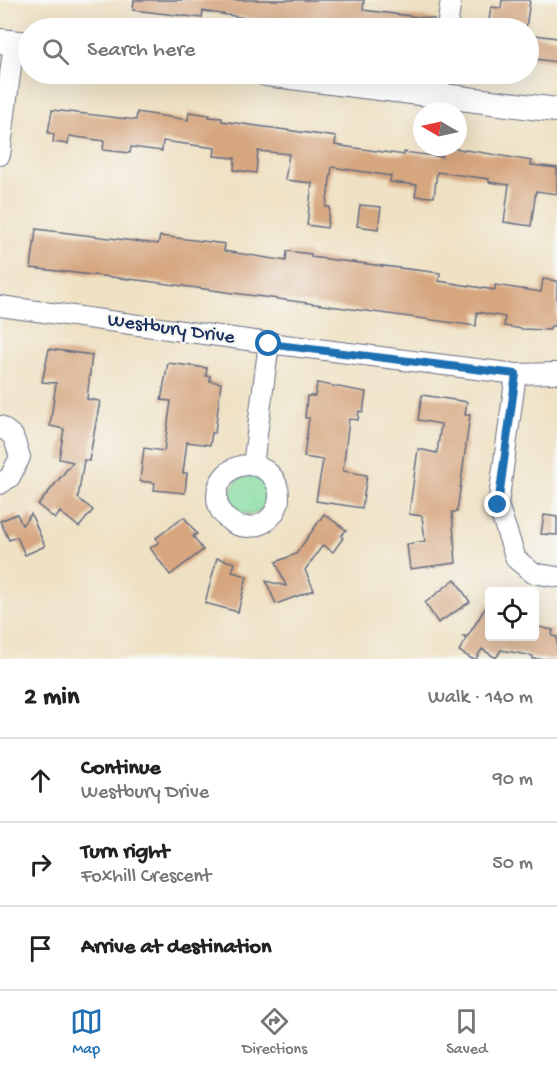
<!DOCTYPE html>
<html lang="en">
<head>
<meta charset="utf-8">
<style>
  :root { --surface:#fff; --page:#f2f2f2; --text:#222; --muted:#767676; --line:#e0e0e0; --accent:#1f6fb2 }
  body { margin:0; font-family:"Gochi Hand",sans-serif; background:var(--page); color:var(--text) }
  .controls { position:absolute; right:18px; bottom:18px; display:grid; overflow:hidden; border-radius:6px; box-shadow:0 6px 24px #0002 }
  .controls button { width:54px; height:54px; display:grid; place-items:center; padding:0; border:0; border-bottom:2px solid var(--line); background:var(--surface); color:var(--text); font:30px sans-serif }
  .compass { position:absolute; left:413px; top:102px; width:54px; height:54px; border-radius:50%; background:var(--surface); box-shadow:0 6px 24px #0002; rotate:279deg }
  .stop { position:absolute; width:18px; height:18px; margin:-14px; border:4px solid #1f6fb2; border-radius:50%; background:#fff }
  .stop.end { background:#1f6fb2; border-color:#fff; box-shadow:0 2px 6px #0008 }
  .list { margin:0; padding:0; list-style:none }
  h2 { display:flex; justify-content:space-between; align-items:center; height:78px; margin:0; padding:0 24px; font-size:26px }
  h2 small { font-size:20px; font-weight:400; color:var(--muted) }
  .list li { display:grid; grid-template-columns:39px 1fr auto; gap:18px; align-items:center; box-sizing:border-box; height:84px; padding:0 24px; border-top:2px solid var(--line) }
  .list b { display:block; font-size:22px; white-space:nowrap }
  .list p { margin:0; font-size:20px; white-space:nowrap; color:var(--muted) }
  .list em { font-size:20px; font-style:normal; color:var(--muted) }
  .icon { flex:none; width:33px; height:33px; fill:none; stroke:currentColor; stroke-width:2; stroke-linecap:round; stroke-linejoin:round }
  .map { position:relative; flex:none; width:557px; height:659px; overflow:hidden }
  .search { position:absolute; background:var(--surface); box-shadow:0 6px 24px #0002; left:18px; right:18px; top:18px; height:66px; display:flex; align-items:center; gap:15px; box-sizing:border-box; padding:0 21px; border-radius:33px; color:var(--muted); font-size:22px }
  .sheet { height:330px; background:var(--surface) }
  nav { display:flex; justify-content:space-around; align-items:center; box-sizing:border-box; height:84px; border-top:2px solid var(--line); background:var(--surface); font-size:16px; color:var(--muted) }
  nav a { display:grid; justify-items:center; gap:3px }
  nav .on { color:var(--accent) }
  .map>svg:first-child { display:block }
  .green { fill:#85dca0; stroke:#50867f; stroke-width:1.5 }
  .building { fill:#d6a67f }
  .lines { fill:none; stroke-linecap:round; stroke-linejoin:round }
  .minor-casing { stroke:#656d81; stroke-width:22 }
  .tertiary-casing { stroke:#656d81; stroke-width:26 }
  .minor { stroke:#fff; stroke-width:20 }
  .tertiary { stroke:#fff; stroke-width:24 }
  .route { stroke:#1f6fb2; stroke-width:8 }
  .labels { text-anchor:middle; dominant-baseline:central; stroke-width:4.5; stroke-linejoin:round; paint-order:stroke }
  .street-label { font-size:20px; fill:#1b2f5e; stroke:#f6f6f2 }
</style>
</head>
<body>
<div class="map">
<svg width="557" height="659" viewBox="0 0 557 659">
  <rect width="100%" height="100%" fill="#f6f6f2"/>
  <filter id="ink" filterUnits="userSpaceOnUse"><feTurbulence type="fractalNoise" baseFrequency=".0167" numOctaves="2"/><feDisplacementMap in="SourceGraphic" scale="12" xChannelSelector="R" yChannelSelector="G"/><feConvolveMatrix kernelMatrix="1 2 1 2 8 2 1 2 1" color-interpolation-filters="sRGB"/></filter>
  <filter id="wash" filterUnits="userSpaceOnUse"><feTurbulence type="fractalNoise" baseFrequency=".008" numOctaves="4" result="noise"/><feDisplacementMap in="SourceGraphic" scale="24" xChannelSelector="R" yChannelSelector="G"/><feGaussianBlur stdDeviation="1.35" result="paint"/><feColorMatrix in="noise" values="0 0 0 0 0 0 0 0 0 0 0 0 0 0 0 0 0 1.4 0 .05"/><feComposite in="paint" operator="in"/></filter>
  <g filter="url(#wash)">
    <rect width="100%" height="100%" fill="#efe1c3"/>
    <!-- green -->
    <circle class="green" cx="249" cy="495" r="19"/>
    <g id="blocks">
      <!-- building -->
      <g class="building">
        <path d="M134 0H364L363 10 434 19 433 28H308L203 11 202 18 133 10Z"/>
        <path d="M502 0H530L526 28H488L491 7 501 8Z"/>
        <path d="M528 34 557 38V62L528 58Z"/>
        <path d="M52 110 136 120 137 112 188 120 189 112 210 115 209 117 222 118V121L336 137 335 145 404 155V152L442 157 444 147 479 152 532 161 531 165 557 168V194L536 191 531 226 504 222 509 185 489 182V179L437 172 434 197 415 196 417 185 390 182 391 176 332 167 326 207H330L327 228 307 225 312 183 285 180 289 154 258 151 256 173 234 170 235 158 214 156 215 148 163 141 162 151 131 147 130 153 103 150 104 141 69 136 68 144 53 142 54 134 48 133Z"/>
        <path d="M360 205 381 207 378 229 357 226Z"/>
        <path d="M36 229 158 244 160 236 202 241 225 244 224 251 286 261 287 251 311 254V257L440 273 439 281 495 290V285L541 292 543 279 557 281V324L550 327V330L522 329 504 326 505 317 477 312 476 326 146 281 31 268Z"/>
        <path d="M49 349 92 355 87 399 100 401 89 461 84 460 78 498 93 510 79 527 60 512 55 519 38 505 73 462 59 459 64 429 50 426 56 383 42 382Z"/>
        <path d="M168 363 207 368 206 376H210V381L221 383 215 433H212L210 445 187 442 183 473H187L185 493 154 490 155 483 140 481 144 448 164 451 171 401 161 400Z"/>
        <path d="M317 383 366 392 363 412 359 411 358 420 349 419 343 471 367 475 362 508 316 501 323 460 304 457 309 418H305L307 396H315Z"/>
        <path d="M422 395 467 402 465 415H470L457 512H452L456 563 410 569 407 544 425 541 422 516 409 514 418 449 437 453 441 424 418 420Z"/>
        <path d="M17 514 22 525 31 514 45 546 25 555 17 537 9 540 0 521Z"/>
        <path d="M324 514 346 530 341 536 343 538 333 552 323 545 305 570 314 590 276 604 266 581 286 586 276 562 296 554Z"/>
        <path d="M544 515 557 517V535L541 534Z"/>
        <path d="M184 517 197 534 193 536 203 550 170 575 150 548 159 542 156 538Z"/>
        <path d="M217 558 235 563 232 572 247 576 238 612 205 603Z"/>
        <path d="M455 579 470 602 438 623 425 603Z"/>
        <path d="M489 602V636H534V626L553 630 552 636 557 637V659H533V656L501 650 496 658 482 649 476 659H472L459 651 466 639 462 636H468Z"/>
      </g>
    </g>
  </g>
  <g filter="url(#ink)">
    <use href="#blocks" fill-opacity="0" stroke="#656d81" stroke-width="1.5"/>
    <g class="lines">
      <!-- minor casing -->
      <g class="minor-casing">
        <g id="minor">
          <path d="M447 28 451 0"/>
          <path d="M438 95 441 74"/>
          <path d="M0 155 14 42"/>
          <path d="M0 306 269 343 516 374 557 373"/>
          <path d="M516 374 498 505 516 559 533 573 557 577"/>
          <path d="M0 426 13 436 20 457 10 477 0 484"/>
          <path d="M253 465 269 343"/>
          <circle cx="248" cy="496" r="31"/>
        </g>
      </g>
      <!-- tertiary casing -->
      <g class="tertiary-casing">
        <g id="tertiary">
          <path d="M0 41 28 44"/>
          <path d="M266 74 557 110"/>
        </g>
      </g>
      <!-- minor -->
      <use href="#minor" class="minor"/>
      <!-- tertiary -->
      <use href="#tertiary" class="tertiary"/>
    </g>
  </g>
  <g class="lines" filter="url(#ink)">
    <!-- route -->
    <path class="route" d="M269 344 516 374 498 505"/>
  </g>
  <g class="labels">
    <!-- street labels -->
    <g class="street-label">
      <text transform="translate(171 330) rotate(8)">Westbury Drive</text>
    </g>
  </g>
</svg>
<div class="controls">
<button><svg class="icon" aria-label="locate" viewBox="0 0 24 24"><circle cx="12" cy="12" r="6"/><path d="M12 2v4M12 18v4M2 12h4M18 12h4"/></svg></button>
</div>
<svg class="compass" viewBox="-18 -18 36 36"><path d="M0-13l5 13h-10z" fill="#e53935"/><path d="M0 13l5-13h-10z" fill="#767676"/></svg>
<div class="stop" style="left:269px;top:344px"></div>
<div class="stop end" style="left:498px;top:505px"></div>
<div class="search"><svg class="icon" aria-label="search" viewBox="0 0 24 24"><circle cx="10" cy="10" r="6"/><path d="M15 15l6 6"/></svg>Search here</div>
</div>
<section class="sheet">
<h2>2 min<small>Walk · 140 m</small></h2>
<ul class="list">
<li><svg class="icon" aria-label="ahead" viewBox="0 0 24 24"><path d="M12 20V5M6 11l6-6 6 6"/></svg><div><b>Continue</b><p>Westbury Drive</p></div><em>90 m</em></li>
<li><svg class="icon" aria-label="right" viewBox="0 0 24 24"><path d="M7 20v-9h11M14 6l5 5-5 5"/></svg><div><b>Turn right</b><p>Foxhill Crescent</p></div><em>50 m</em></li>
<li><svg class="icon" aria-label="arrive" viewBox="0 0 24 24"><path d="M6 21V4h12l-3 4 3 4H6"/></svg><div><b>Arrive at destination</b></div></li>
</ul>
</section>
<nav>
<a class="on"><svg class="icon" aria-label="map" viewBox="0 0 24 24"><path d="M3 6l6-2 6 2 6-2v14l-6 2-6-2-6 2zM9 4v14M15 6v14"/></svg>Map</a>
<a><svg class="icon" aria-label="directions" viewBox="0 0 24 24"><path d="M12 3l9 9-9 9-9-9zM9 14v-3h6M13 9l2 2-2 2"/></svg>Directions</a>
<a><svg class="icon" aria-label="saved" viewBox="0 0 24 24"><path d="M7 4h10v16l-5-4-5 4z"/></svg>Saved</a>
</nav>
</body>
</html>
